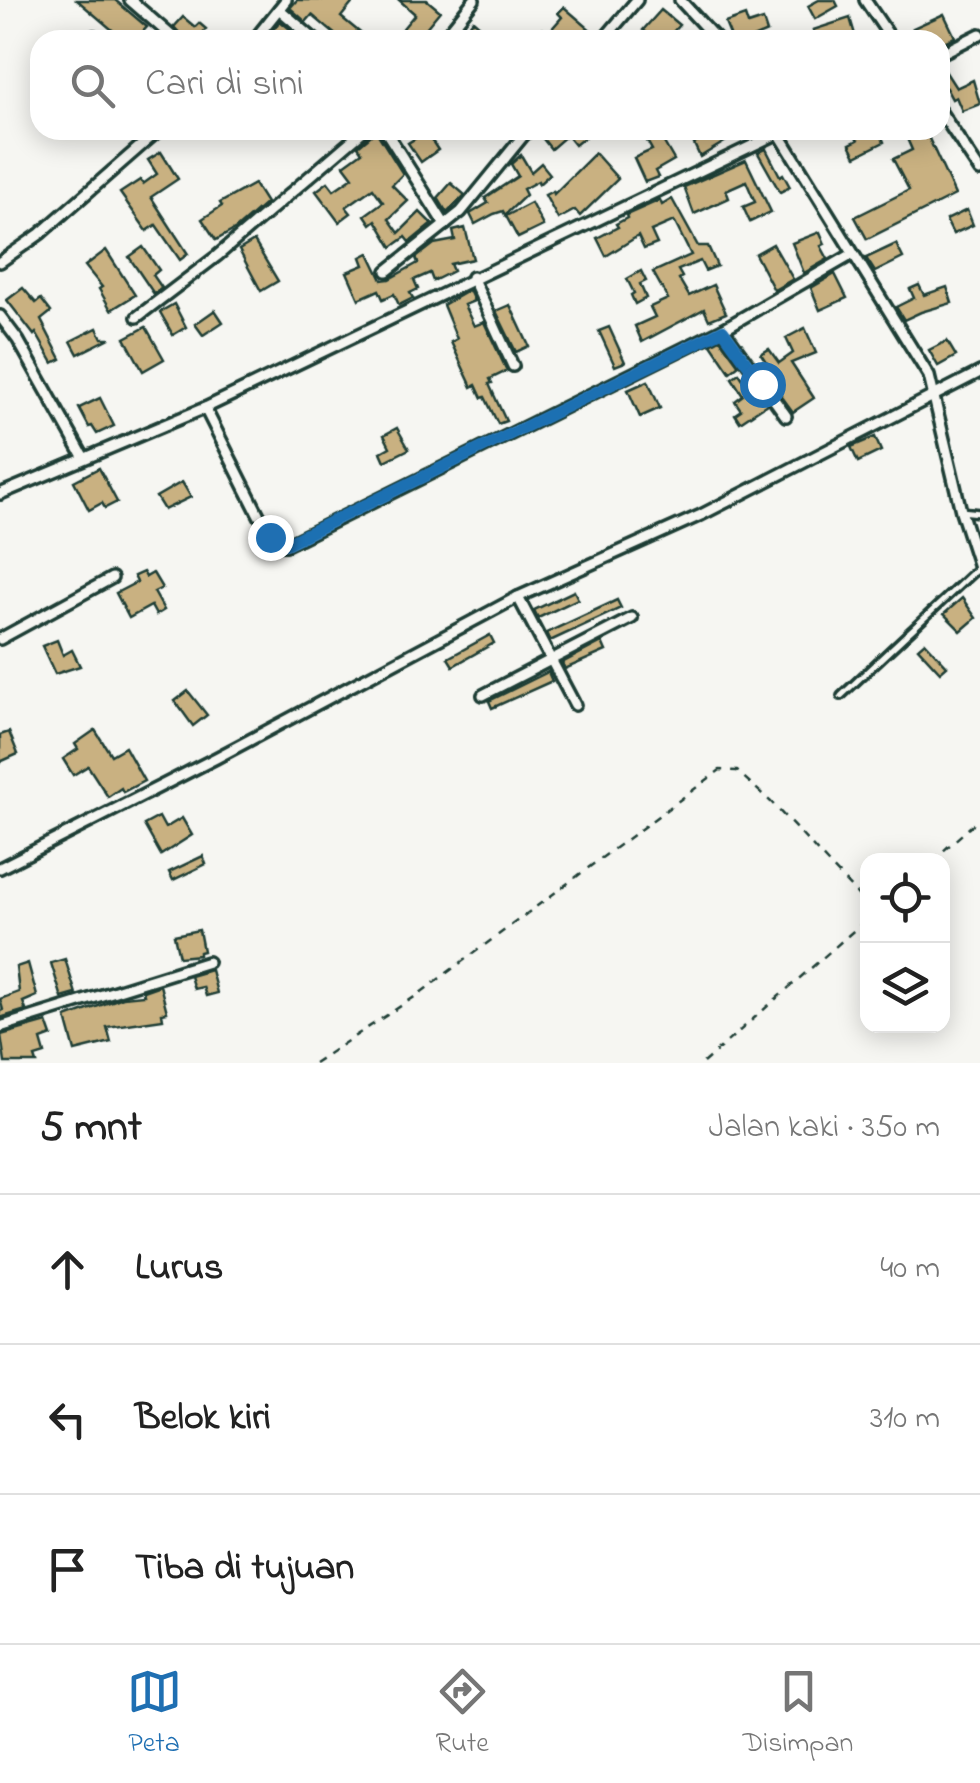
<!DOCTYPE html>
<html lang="id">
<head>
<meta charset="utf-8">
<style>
  :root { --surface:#fff; --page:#f6f6f6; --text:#222; --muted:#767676; --line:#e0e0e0; --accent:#1f6fb2 }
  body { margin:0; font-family:"Indie Flower",sans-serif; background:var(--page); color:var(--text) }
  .controls { position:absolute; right:30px; bottom:30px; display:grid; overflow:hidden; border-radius:20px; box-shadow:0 5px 25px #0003 }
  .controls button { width:90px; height:90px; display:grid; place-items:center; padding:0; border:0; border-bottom:2px solid var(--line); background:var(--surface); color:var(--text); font:50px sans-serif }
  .stop { position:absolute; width:30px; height:30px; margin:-22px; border:8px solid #1f6fb2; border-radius:50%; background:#fff }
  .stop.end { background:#1f6fb2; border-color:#fff; box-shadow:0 2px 10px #0008 }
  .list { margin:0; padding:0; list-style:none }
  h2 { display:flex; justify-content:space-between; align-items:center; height:130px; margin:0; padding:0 40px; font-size:42px }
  h2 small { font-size:32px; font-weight:400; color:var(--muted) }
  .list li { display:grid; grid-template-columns:65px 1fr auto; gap:30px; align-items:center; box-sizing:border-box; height:150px; padding:0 40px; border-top:2px solid var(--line) }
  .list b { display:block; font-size:38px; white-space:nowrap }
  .list em { font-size:32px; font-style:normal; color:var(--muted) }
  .icon { flex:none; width:55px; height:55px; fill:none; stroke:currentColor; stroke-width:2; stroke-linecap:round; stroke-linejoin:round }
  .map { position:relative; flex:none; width:980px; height:1063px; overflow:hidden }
  .search { position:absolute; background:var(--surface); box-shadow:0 5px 25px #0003; left:30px; right:30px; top:30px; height:110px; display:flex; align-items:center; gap:25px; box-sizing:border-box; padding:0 35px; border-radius:30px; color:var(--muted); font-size:38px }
  .sheet { height:580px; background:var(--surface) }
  nav { display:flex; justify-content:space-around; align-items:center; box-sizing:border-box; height:140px; border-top:2px solid var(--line); background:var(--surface); font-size:28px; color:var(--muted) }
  nav a { display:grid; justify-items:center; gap:5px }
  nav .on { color:var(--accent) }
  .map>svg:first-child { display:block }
  .building { fill:#c9b181; stroke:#1f3d34; stroke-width:2.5 }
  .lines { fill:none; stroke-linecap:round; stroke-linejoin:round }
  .lane-casing { stroke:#1f3d34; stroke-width:12 }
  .street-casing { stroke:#1f3d34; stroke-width:16 }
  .path { stroke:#1f3d34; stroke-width:2.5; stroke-dasharray:8 8; stroke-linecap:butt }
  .lane { stroke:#f6f6f2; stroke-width:5 }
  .street { stroke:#f6f6f2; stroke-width:9 }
  .route { stroke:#1f6fb2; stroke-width:12 }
</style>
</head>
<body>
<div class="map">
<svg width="980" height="1063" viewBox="0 0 980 1063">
  <rect width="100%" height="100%" fill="#f6f6f2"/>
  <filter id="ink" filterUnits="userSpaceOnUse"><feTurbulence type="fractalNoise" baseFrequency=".01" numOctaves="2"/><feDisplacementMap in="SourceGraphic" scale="20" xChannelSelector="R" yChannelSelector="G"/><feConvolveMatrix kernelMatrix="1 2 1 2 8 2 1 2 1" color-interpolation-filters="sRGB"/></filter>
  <g filter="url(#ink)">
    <!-- building -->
    <g class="building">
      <path d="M77 0H115L147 27 135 40H124Z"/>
      <path d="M297 0H355L341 17 369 40H333L337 36 312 15 306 22 290 8Z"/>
      <path d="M399 0H427L440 11 416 40H393L415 14Z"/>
      <path d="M819 0H835L838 6 815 19 808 6Z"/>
      <path d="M564 7 593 32 587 40H533L543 29 548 33 562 17 558 13Z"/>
      <path d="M661 10 679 25 666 40H641L647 33 643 30Z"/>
      <path d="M944 14 955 37 944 42 920 40 913 28Z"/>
      <path d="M745 16 748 25 763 20 767 32 748 40H732L725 23Z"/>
      <path d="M183 17 195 27 199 23 206 29 197 40H186L174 27Z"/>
      <path d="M850 18 856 38 817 40 813 30Z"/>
      <path d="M473 20 496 40H456Z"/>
      <path d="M280 21 295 33 289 40H270L267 37Z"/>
      <path d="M940 63 956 88 973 80 980 104 962 111 956 97 952 99 946 88 943 90 940 85Z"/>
      <path d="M536 130H578L585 137 575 145 567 135 551 149Z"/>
      <path d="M702 130H744L700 157 694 144 708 137Z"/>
      <path d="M852 130H879L884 142 856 156 850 144 858 140Z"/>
      <path d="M912 130H925L955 195 867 239 855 217 909 190 893 159 912 150 905 134Z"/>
      <path d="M376 131 403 174 392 185 408 201 389 219 399 233 420 212 432 224 410 242 406 237 392 247 376 220 371 224 365 215 383 202 373 188 346 207 351 213 339 222 316 191 328 182 334 190 353 177 344 165 362 152 358 146Z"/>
      <path d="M426 132 438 150 421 162 408 143Z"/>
      <path d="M659 134 674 160 655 171 658 177 645 182 634 158 652 150 647 141Z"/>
      <path d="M766 149 780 176 783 174 790 187 780 192 758 153Z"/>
      <path d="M161 152 178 179 151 197 188 254 180 260 156 225 147 231 120 193 140 180 143 184 157 174 148 160Z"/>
      <path d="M595 153 618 179 580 216 575 210 558 219 545 195 553 191 554 194Z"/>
      <path d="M521 155 531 172 541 163 550 174 539 184 538 181 523 189 526 195 505 215 503 211 494 214 475 224 470 214 488 203 485 198 518 176 511 164Z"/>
      <path d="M746 160 771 212 750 222 743 207 755 202 746 181 726 190 729 198 694 214 684 187Z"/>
      <path d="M451 183 465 195 447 213 438 198Z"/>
      <path d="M254 184 266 203 236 229 216 240 202 219 222 206 220 203Z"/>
      <path d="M672 199 698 246H708L717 266 705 271 700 261 678 270 682 277 679 279 689 296 713 285 726 313 709 320 704 309 642 342 635 326 655 317 650 307 668 299 653 272 691 255 674 221 651 231 657 244 644 249 638 236 606 256 597 238 618 227 616 224 627 218 626 215 660 200 662 205Z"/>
      <path d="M531 203 543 226 518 238 506 216Z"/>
      <path d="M967 210 973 225 953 234 946 220Z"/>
      <path d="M465 228 473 259 450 264 453 271 433 281 430 273 414 280 418 289 410 293 413 298 399 305 394 294 383 299 379 290 359 299 347 272 364 265 361 257 369 253 382 280 389 279 418 263 416 258 434 244 455 240 453 231Z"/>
      <path d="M820 232 825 244 821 246 828 259 804 273 792 243Z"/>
      <path d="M254 241 278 281 261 291 239 250Z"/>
      <path d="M773 244 793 279 774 290 755 254Z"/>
      <path d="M896 244 903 258 875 272 866 258Z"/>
      <path d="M143 247 159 270 153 275 162 288 154 294 129 257Z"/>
      <path d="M106 250 135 295 111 310 99 289 102 287 85 266Z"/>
      <path d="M641 271 646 281 640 284 646 298 635 304 631 295 634 293 627 279Z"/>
      <path d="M835 274 847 298 820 310 811 288Z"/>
      <path d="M919 285 924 295 947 287 952 303 921 312 904 320 896 307 914 298 910 289Z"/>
      <path d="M23 288 36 303 41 299 51 312 41 320 61 359 53 363 36 333 34 335 7 300Z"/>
      <path d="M469 290 474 301 464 305 474 326 484 322 507 371 490 379 492 383 489 384 506 421 498 424 485 397 482 398 476 385 472 387 451 342 457 339 443 305Z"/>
      <path d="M174 304 186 327 173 335 160 312Z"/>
      <path d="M510 305 529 346 516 352 496 311Z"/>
      <path d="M215 310 223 322 203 335 195 324Z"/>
      <path d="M146 327 164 359 143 371 125 338Z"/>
      <path d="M609 327 625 362 615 366 599 331Z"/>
      <path d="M97 328 102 338H110L78 354 71 341Z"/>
      <path d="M805 328 816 353 791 363 814 398 793 412 774 386 780 383 761 354 769 349 779 363 793 353 786 338Z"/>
      <path d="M720 339 739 365 730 372 711 344Z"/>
      <path d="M947 341 956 356 938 366 929 350Z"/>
      <path d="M739 373 750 390 755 387 767 404 740 422 735 414 741 410 735 401 743 395 732 378Z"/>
      <path d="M648 381 660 408 640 417 628 390Z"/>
      <path d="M100 398 114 426 97 434 92 426 89 427 79 408Z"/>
      <path d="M397 428 409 449 385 461 381 452 390 447 384 435Z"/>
      <path d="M875 437 881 451 858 462 851 447Z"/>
      <path d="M99 468 117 502 105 508 102 503 89 510 74 481Z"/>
      <path d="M182 482 191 497 164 510 156 497Z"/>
      <path d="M143 572 146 577 153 573 162 588 154 592 164 610 156 615 151 606 129 618 116 593 137 582 134 576Z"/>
      <path d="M574 591 578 599 538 618 534 610Z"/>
      <path d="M962 598 976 618 961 631 944 614Z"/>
      <path d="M617 600 621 608 550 641 546 633Z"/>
      <path d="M490 635 494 643 453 666 448 658Z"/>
      <path d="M57 640 63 655 72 650 80 666 55 674 42 646Z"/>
      <path d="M602 642 606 651 565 669 562 663Z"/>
      <path d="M925 642 947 666 940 672 918 648Z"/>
      <path d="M548 672 552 681 492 708 489 701Z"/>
      <path d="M188 691 207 715 193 726 175 701Z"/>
      <path d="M95 730 111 755 125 747 144 781 123 792 121 788 108 797 88 766 73 775 63 759 78 749 75 744Z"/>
      <path d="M9 732 18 754 0 762V735Z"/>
      <path d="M159 817 165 828 182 818 192 835 161 855 144 825Z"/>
      <path d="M203 856 206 864 173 880 169 872Z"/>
      <path d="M199 930 203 951 199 952V955L179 957 174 935Z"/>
      <path d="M65 959 76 994 62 998 51 963Z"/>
      <path d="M28 963 37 996 23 1002 26 1010 0 1018V1011L3 1010 0 999 19 992 16 967Z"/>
      <path d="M211 970 217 993 206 996 203 987 194 989 190 976Z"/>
      <path d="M160 985 167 1012 162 1013 163 1019 107 1027 111 1042 75 1051 66 1018 123 997 144 995 143 991Z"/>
      <path d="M47 1022 52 1036 41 1040 45 1054 35 1057 37 1063H5L1 1035Z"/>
    </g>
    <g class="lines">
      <!-- lane casing -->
      <g class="lane-casing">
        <g id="lane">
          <path d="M961 511 980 513"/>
          <path d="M841 696 979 567"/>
        </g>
      </g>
      <!-- street casing -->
      <g class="street-casing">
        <g id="street">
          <path d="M130 0 176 40"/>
          <path d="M680 0 717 40"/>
          <path d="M865 0 892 40"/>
          <path d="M279 9 315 40"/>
          <path d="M94 36 99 40"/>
          <path d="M254 40 286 0"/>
          <path d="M442 40 474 0"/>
          <path d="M603 40 637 0"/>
          <path d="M940 54 980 34"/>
          <path d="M940 111 980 171"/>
          <path d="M385 130 445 225"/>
          <path d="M777 130 929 376 961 511 980 570"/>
          <path d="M0 262 40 234 159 130"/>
          <path d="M387 271 461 212 528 130"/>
          <path d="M472 277 513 366"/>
          <path d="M0 316 18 340 84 458"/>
          <path d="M137 317 217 256 364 130"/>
          <path d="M723 329 786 416"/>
          <path d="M205 408 270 537 279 545H286L723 329 851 255"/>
          <path d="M0 494 205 408 785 130"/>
          <path d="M518 597 575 705"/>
          <path d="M0 639 112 578"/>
          <path d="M483 695 632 618"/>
          <path d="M0 868 216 758 518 597 701 515 980 372"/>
          <path d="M0 1027 208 962"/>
        </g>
      </g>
      <!-- path -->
      <g class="path">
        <path d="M932 861 980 818"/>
        <path d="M314 1063 416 996 720 770 737 771 771 802 868 906"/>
        <path d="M703 1063 868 918"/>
      </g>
      <!-- lane -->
      <use href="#lane" class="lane"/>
      <!-- street -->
      <use href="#street" class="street"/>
    </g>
  </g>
  <g class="lines" filter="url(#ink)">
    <!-- route -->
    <path class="route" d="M270 537 279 545 286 544 723 330 762 384"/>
  </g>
</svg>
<div class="controls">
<button><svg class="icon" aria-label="locate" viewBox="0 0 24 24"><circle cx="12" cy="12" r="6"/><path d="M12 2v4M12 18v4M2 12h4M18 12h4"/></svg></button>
<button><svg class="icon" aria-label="layers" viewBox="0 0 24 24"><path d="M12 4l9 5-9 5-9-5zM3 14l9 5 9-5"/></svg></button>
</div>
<div class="stop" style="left:762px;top:384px"></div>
<div class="stop end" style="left:270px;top:537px"></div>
<div class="search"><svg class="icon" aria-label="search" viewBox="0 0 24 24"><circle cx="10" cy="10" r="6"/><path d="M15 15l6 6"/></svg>Cari di sini</div>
</div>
<section class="sheet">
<h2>5 mnt<small>Jalan kaki · 350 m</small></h2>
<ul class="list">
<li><svg class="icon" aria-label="ahead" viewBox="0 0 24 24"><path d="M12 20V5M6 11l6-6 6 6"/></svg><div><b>Lurus</b></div><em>40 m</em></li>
<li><svg class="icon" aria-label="left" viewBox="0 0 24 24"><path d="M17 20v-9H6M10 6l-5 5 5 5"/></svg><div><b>Belok kiri</b></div><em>310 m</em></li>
<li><svg class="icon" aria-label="arrive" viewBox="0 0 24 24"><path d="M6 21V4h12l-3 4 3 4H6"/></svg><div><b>Tiba di tujuan</b></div></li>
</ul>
</section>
<nav>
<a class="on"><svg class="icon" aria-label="map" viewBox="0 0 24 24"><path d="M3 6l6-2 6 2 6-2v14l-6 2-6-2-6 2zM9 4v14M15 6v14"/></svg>Peta</a>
<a><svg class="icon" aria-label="directions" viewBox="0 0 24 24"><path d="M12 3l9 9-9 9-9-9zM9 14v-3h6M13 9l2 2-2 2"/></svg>Rute</a>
<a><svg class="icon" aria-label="saved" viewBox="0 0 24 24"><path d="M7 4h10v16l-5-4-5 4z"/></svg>Disimpan</a>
</nav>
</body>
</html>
